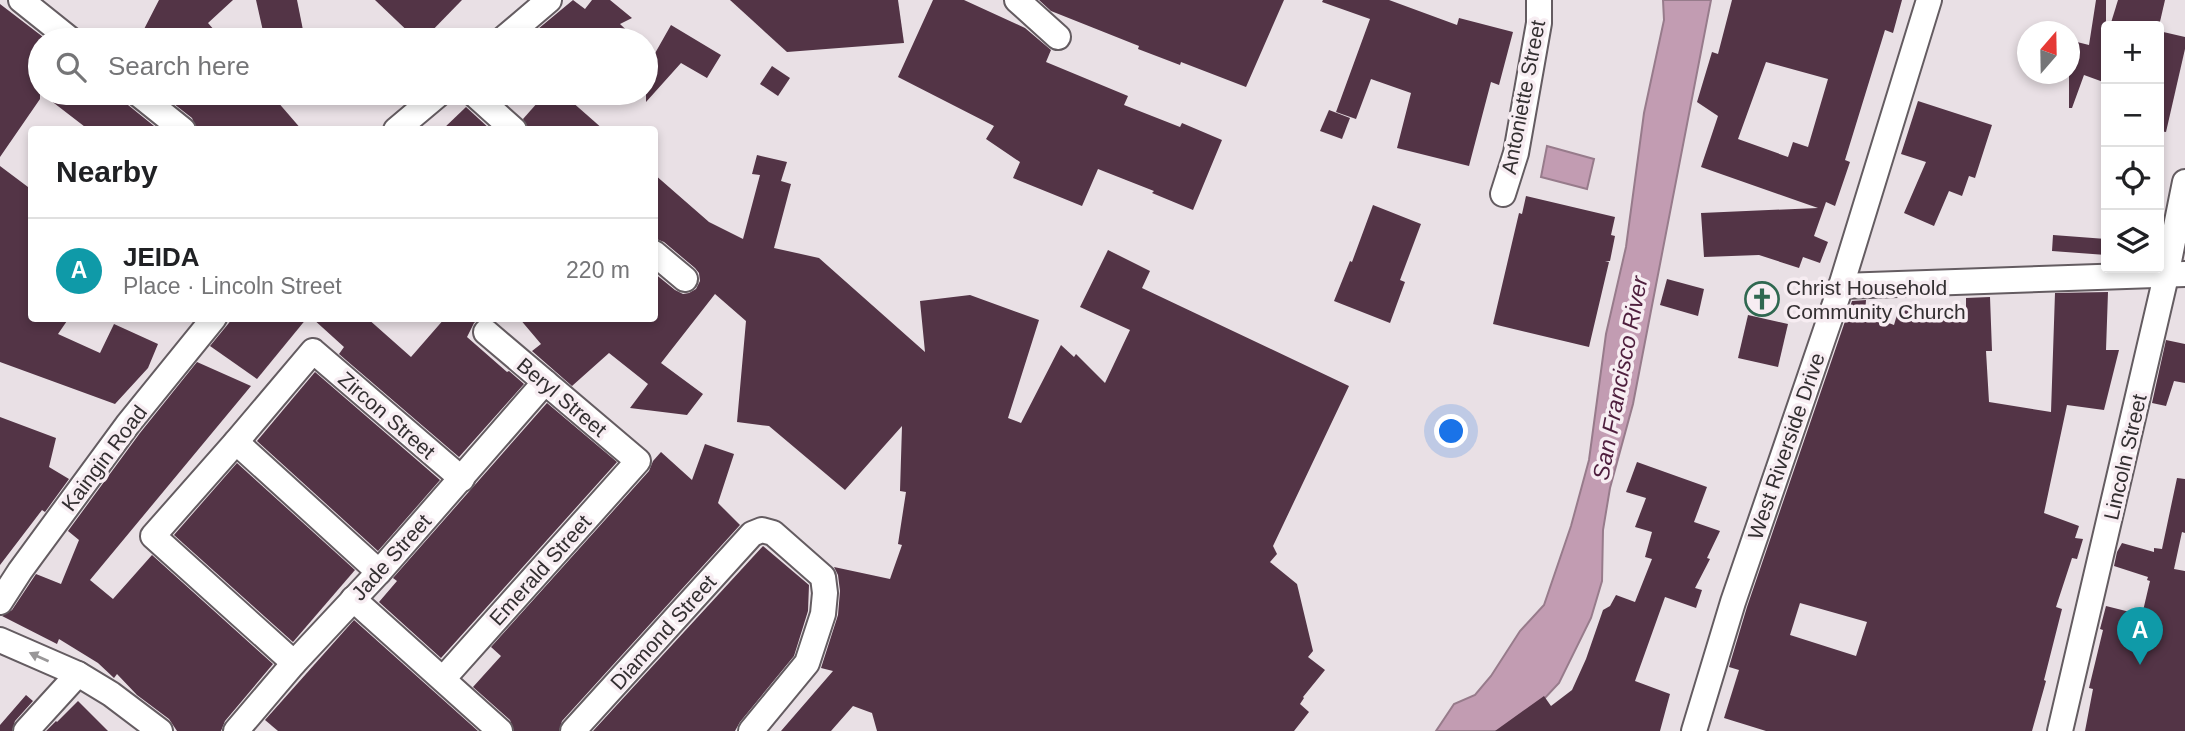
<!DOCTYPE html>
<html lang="en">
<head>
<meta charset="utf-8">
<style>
  :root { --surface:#fff; --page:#f2f2f2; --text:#202124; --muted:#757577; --line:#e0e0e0; --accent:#d93025 }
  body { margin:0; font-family:Arial,sans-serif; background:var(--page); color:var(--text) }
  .controls { position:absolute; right:21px; top:21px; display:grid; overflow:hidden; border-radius:7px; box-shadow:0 4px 10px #0003 }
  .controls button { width:63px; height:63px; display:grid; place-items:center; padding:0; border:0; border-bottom:2px solid var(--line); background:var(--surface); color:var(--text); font:35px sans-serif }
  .compass { position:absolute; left:2017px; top:21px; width:63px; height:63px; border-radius:50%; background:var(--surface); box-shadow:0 4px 10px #0003; rotate:20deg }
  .you { position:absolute; left:1452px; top:432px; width:24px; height:24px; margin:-18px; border:5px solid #fff; border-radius:50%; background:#1a73e8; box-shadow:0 0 0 10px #1a73e833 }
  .badge { display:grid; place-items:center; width:46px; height:46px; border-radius:50%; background:var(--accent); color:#fff; font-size:23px; font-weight:700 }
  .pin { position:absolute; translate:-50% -58px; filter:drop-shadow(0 2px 4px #0008) }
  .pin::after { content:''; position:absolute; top:37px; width:24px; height:21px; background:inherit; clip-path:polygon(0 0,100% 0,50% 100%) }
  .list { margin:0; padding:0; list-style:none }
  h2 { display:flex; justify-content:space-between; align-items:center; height:91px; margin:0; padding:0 28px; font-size:30px }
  h2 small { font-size:23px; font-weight:400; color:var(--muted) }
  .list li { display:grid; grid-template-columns:46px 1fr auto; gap:21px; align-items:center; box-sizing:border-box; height:105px; padding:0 28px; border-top:2px solid var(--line) }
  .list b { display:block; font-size:26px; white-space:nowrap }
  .list p { margin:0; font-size:23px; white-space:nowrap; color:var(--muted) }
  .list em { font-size:23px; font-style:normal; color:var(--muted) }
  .icon { flex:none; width:38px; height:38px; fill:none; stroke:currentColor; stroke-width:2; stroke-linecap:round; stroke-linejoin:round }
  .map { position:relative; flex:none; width:2185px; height:731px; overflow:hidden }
  .search { position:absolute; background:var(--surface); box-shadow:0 4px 10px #0003; left:28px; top:28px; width:630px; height:77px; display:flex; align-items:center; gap:18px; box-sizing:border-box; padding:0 24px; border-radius:38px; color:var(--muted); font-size:26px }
  .panel { position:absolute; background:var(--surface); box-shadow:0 4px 10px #0003; left:28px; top:126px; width:630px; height:196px; border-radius:7px }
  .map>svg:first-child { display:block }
  .water { fill:#c29cb2; stroke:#977b8b; stroke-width:2 }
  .building { fill:#533446; fill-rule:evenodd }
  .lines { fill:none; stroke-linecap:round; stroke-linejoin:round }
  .minor-casing { stroke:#645c61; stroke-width:28 }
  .minor { stroke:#fff; stroke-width:24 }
  .oneway { fill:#999798 }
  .labels { text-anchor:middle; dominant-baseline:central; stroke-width:7; stroke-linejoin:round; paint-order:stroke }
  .street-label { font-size:21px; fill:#332f31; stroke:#f7edf2 }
  .poi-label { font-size:21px; fill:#332f31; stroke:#f7edf2; text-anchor:start }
  .water-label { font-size:23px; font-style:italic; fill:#4e1e3d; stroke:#f7edf2 }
</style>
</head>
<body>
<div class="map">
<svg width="2185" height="731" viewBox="0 0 2185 731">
  <rect width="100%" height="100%" fill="#e9e0e5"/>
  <!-- water -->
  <g class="water">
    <path d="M1663 0H1711L1633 404 1610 488 1603 530 1602 581 1591 618 1559 683 1514 731H1436L1454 704 1475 695 1491 676 1520 631 1544 605 1571 526 1589 460 1606 334 1626 247 1644 113 1664 20Z"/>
    <path d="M1547 146 1594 159 1587 189 1541 177Z"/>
  </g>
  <!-- building -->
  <g class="building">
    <path d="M159 0H233L208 23 223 40H151L141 35Z"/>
    <path d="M256 0H297L305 40H265Z"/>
    <path d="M375 0H462L423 40H417Z"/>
    <path d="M573 0 585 9 592 0H610L632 18 620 24 637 40H593L596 37 589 40H548L539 33 538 29Z"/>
    <path d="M730 0H898L904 43 787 52Z"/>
    <path d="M933 0H964L1025 28 1051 50 1046 62 1128 96 1124 105 1180 127 1182 123 1222 140 1193 210 1152 193 1154 191 1098 169 1082 206 1013 178 1020 162 986 139 994 126 898 77Z"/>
    <path d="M1039 0H1284L1246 87 1181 62 1180 65 1138 49 1139 46 1051 11Z"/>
    <path d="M1323 0H1389L1457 25 1459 18 1513 32 1499 85 1491 82 1469 166 1397 148 1411 93 1371 79 1356 119 1336 112 1370 19 1322 2Z"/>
    <path d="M1732 0H1902L1893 33 1885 30 1845 160 1850 162 1835 206 1826 202 1814 236 1828 242 1820 263 1803 257 1799 268 1759 255 1704 257 1701 213 1818 208 1701 167 1718 116 1697 102 1712 52 1718 54ZM1766 62 1828 79 1808 147 1793 142 1788 157 1738 139Z"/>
    <path d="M2096 0H2106V83L2084 75 2072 108H2069V40L2089 45Z"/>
    <path d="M2118 0H2165L2159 26H2110Z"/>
    <path d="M0 4 47 40H40V99L0 157Z"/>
    <path d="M671 25 721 55 707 78 681 63 646 102V48L654 55Z"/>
    <path d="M2159 31 2185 37V49L2166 132 2159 131Z"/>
    <path d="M772 66 790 78 778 96 760 84Z"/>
    <path d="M41 93H122L123 99 128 105 159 130H89Z"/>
    <path d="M160 93H270L302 130H197L192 118Z"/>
    <path d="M546 93H562L604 130H528L523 119Z"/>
    <path d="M1918 101 1992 125 1975 178 1969 176 1962 196 1949 191 1934 226 1904 213 1926 162 1901 154Z"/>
    <path d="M466 107 491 130H442Z"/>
    <path d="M1329 110 1350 118 1342 139 1320 131Z"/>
    <path d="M757 155 787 162 781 181 791 184 774 248 819 258 925 352 920 301 970 295 1039 320 1008 418 1021 423 1061 345 1074 357 1076 354 1105 383 1130 330 1080 307 1108 250 1150 271 1142 288 1349 386 1273 546 1277 554 1270 562 1297 584 1313 651 1308 657 1325 670 1303 697 1304 698 1300 704 1309 712 1294 731H877L872 713 853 706 831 731H781L833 671 821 668 838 615 840 591 838 575 834 567 890 579 902 545 898 544 906 492 900 491 902 426 845 490 769 426 737 422 746 321 715 294 661 363 703 394 687 415 630 408 648 384 609 353 572 386 532 351 541 344 519 318H654V273L675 290 683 294 689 293 696 289 700 281 699 273 695 268 664 242 654 238V174L709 222 743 239 760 175 752 174Z"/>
    <path d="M0 166 32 190V318H69L58 334 100 353 114 324 158 344 148 368 115 404 0 362Z"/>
    <path d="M1526 196 1615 217 1611 235 1615 236 1610 261H1605L1609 262 1589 347 1493 324 1519 213 1522 214Z"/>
    <path d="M1373 205 1421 224 1400 280 1405 282 1390 323 1334 301 1350 261 1352 262Z"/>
    <path d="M2053 235 2106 239V255L2052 251Z"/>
    <path d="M1667 279 1704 289 1698 316 1660 305Z"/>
    <path d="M2108 292 2106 350H2119L2104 410 2067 405 2044 513 2079 526 2075 538 2083 539 2077 559 2072 558 2056 607 2062 609 2044 680 2046 681 2032 731H1766L1724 718 1739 670 1729 667 1747 607 1852 301 1866 300 1865 314 1894 325 1899 308 1920 315 1966 314V298L1990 297 1992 351H1986L1989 402 2051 412 2055 293ZM1800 603 1867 622 1856 656 1790 635Z"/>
    <path d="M1748 315 1788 324 1778 367 1738 358Z"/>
    <path d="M233 318H307L257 379 210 346Z"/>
    <path d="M312 318H367L411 357 445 318H480L474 323 467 337 507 372 509 371 524 384 459 457 339 354 344 347Z"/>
    <path d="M2166 340 2185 344V383L2174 381 2166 406 2152 403Z"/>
    <path d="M197 362 251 386 90 580 113 599 152 555 273 664 225 721 221 731H177L169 719 137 695 117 674 114 678 98 663 59 639 57 644 2 616 12 610 36 574 61 584 79 540 68 531 140 433Z"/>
    <path d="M315 372 440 480 378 551 257 441Z"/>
    <path d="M547 403 617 462 441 658 379 602 397 581 393 578Z"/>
    <path d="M0 417 56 438 49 467 69 479 45 512 42 510 0 565Z"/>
    <path d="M705 444 734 454 718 503 740 525 562 721 559 731H514L510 720 473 687 501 656 491 647 649 471 653 461 661 452 692 480Z"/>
    <path d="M1637 462 1707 487 1694 522 1720 531 1707 558 1710 559 1695 588 1702 590 1696 608 1665 597 1635 681 1670 694 1660 731H1495L1544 696 1551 706 1572 690 1586 659 1603 610 1610 606 1616 595 1635 602 1652 559 1645 557 1652 532 1635 527 1646 498 1626 492Z"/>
    <path d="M237 463 355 570 293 642 174 535Z"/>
    <path d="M2177 478 2185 479V533L2182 532 2174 569 2185 571V731H2085L2093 689 2089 688 2103 630 2100 629 2106 606 2142 615 2150 581 2147 580 2148 577 2114 566 2117 552 2122 543 2154 552V548L2162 549Z"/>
    <path d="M763 546 809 585 808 611 794 656 740 722 735 731H593Z"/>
    <path d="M354 620 478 731H278L265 720Z"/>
    <path d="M26 695 33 701 15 721 12 731H0V725Z"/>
    <path d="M78 701 108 731H46L56 721 57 722Z"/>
  </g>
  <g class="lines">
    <!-- minor casing -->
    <g class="minor-casing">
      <g id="minor">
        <path d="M21 0 71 40"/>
        <path d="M1017 0 1058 37"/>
        <path d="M502 40 549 0"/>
        <path d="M137 93 183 130"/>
        <path d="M473 93 514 130"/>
        <path d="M396 130 440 93"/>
        <path d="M1503 194 1516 153 1539 23V0"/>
        <path d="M654 253 685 279"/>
        <path d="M1841 286 2185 274"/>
        <path d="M236 442 379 572"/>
        <path d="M353 599 500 731"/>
        <path d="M0 602 20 571 128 424 214 318"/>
        <path d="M0 640 78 674 111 694 160 731"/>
        <path d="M294 663 153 536 236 442 313 351 462 479"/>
        <path d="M443 679 638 461 486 332"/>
        <path d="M26 731 78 674"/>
        <path d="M236 731 294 663 379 572 545 382"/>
        <path d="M573 731 752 534 762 530 773 533 823 577 825 593 823 614 807 663 751 731"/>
        <path d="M1694 731 1733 602 1841 286 1929 0"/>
        <path d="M2060 731 2166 276 2185 182"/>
      </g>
    </g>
    <!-- minor -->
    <use href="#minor" class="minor"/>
  </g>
  <!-- one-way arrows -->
  <defs><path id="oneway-solid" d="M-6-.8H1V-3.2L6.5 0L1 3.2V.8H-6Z" transform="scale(1.75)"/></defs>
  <use class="oneway" href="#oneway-solid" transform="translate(39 657) rotate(-156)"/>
  <!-- icons -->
  <defs>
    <g id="church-ring" transform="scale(1.75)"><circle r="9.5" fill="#f7edf2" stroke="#2f6850" stroke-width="1.5"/><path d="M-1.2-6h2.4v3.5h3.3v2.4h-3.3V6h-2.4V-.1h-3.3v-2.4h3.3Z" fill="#2f6850"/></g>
  </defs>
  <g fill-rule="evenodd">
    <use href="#church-ring" x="1762" y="299"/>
  </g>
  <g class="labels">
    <!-- street labels -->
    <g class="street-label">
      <text transform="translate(1523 97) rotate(-79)">Antoniette Street</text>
      <text transform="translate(562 397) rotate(40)">Beryl Street</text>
      <text transform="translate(387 415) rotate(41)">Zircon Street</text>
      <text transform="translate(1786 446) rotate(-71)">West Riverside Drive</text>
      <text transform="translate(2125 457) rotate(-77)">Lincoln Street</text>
      <text transform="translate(104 458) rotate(-53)">Kaingin Road</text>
      <text transform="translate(391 557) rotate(-48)">Jade Street</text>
      <text transform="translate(540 570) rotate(-48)">Emerald Street</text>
      <text transform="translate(663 632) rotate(-48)">Diamond Street</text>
    </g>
    <!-- poi labels -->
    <g class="poi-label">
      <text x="1786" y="287">Christ Household<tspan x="1786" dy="24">Community Church</tspan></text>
    </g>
    <!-- water labels -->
    <g class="water-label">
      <text transform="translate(1620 378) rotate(-79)">San Francisco River</text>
    </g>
  </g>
</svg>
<div class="controls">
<button>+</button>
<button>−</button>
<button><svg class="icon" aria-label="locate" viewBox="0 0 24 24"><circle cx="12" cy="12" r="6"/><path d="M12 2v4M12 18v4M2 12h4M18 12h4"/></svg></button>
<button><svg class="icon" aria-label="layers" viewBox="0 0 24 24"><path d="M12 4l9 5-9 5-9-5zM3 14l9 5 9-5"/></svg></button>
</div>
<svg class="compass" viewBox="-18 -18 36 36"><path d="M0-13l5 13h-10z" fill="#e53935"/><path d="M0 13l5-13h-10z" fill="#757577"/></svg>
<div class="you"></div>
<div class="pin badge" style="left:2140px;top:665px;background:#0f9aa8">A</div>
<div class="search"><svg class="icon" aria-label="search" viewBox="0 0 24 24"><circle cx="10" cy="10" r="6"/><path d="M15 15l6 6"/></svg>Search here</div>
<section class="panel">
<h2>Nearby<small></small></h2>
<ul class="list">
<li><span class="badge" style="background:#0f9aa8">A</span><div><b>JEIDA</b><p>Place · Lincoln Street</p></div><em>220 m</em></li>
</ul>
</section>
</div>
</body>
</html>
